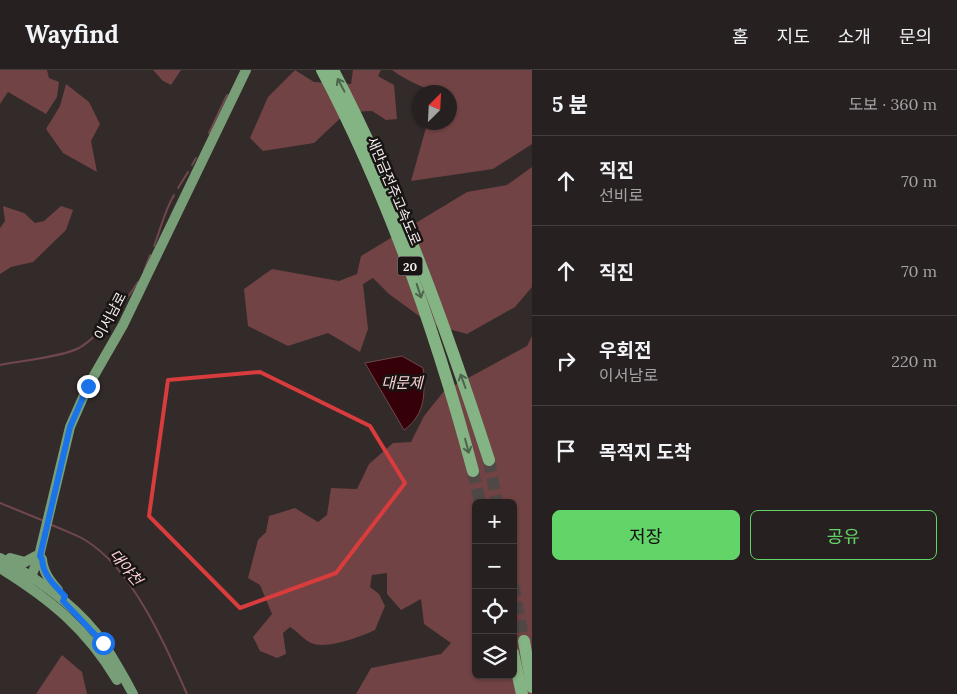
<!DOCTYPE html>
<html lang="ko">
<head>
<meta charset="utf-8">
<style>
  :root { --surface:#262020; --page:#322d2d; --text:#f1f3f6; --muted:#a4a3a5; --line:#423e3e; --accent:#63d468 }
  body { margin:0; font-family:Lora,"Noto Sans KR",serif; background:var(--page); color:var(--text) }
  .controls { position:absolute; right:15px; bottom:15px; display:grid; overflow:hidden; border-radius:8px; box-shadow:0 1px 4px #0004 }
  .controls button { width:45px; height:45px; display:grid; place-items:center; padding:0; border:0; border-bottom:1px solid var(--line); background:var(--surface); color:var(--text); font:25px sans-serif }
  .compass { position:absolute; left:412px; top:15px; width:45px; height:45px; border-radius:50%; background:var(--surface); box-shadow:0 1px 4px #0004; rotate:24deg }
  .stop { position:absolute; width:15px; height:15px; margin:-11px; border:4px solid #1a73e8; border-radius:50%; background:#fff }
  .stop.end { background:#1a73e8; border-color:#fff; box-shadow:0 1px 5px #0008 }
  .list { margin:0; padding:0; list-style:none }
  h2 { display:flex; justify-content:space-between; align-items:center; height:65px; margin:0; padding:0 20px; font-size:21px }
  h2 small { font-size:16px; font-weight:400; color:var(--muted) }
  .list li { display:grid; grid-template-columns:32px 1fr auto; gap:15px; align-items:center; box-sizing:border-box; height:90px; padding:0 20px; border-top:1px solid var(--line) }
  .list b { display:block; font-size:19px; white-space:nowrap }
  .list p { margin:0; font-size:16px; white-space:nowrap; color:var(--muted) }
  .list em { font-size:16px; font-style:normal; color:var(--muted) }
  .actions { display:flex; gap:10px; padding:15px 20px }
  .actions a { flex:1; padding:11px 0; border:1px solid var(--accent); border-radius:8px; text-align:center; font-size:18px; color:var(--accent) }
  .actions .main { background:var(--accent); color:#111 }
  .icon { flex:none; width:28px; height:28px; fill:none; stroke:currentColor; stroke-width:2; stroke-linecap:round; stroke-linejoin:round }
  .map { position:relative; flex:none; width:532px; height:624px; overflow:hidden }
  header { display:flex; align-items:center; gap:30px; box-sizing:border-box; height:70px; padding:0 25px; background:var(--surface); border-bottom:1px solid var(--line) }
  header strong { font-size:24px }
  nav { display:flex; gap:28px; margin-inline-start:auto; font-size:18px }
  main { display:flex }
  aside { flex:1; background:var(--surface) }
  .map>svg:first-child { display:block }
  .green { fill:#714344; fill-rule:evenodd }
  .water { fill:#360008; stroke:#6f474d }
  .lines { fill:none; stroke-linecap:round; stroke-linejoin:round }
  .stream { stroke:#6f474d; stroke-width:2 }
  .highway-tunnel { stroke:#504747; stroke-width:12; stroke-dasharray:12 6; stroke-linecap:butt }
  .major { stroke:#779e76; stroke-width:10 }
  .highway { stroke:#85b484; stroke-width:12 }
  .oneway { stroke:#4e644c }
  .route { stroke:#1a73e8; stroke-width:6 }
  .marked { fill:none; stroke:#d93c3c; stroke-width:4; stroke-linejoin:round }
  .labels { text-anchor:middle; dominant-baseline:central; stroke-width:5; stroke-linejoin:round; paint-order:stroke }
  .shield { fill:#181414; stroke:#b2acac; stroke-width:1 }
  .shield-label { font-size:12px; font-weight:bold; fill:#f4eded }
  .street-label { font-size:14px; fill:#f4eded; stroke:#181414 }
  .water-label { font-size:15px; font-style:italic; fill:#f9d0d0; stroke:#181414 }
</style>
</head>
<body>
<header>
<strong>Wayfind</strong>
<nav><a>홈</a><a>지도</a><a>소개</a><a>문의</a></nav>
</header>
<main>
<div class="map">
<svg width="532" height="624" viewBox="0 0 532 624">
  <rect width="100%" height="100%" fill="#332a2a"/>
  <!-- green -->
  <g class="green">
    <path d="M0 0H47L49 8 59 12 57 27 46 44 8 22 0 34Z"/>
    <path d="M153 0H181L171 15 163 11Z"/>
    <path d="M295 0 314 12 351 14 353 0H381L378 6 394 15 397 49 386 50 372 41 347 42 314 73 263 81 250 68 268 27Z"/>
    <path d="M392 0H532V74L493 99 411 111 427 54 450 52V22C429 22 409 12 392 0Z"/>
    <path d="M66 14 89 32 100 54 91 71 97 102 63 83 46 59 60 36Z"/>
    <path d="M532 97V217L515 237 467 264 430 254 389 224 373 208 363 214 368 259 360 282 328 263 288 276 248 256 244 219 272 199 339 211 357 204 361 186 467 122 507 115Z"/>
    <path d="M3 136 24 143 35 153 44 151 61 136 73 140 66 160 33 192 11 197 0 204V158L5 151Z"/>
    <path d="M532 266V624H356L371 598 441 584 451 573 424 554 421 529 401 540 387 524V503L372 505 370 517 379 524 385 536 375 560C360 567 324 581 309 572 302 568 297 561 290 557L283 563 286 584 277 588 260 581 253 567 272 544 260 515 248 508 258 470 266 462 269 446 295 438 318 452 327 445 331 418 357 419 369 394 393 373 411 372 424 346 444 321 527 276ZM476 433H513V605H476Z"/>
    <path d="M62 585 82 602 87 624H36Z"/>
  </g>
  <!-- water -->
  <path class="water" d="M402 286 423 298C425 323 426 344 404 360L365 293Z"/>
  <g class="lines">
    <!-- stream -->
    <g class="stream">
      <path d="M209 63 227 25"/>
      <path d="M192 95 196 88"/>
      <path d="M178 118 188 102"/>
      <path d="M154 176C161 158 164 142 174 125"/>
      <path d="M144 201 150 185"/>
      <path d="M0 295C20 291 62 287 79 278 100 266 125 232 138 212"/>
      <path d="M0 433 44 451"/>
      <path d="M50 454C62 460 75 464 85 470 132 498 166 576 187 624"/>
    </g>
    <!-- highway-tunnel -->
    <g class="highway-tunnel">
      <path d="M489 390 497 433"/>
      <path d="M473 401 480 433"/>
      <path d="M513 515 524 571"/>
    </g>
    <!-- major -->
    <g class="major">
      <path d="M0 488C38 509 79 537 104 574 114 590 124 607 133 624"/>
      <path d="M10 488 25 492 36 486 42 489C43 502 50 511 58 520"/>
      <path d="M0 498C50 529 87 559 117 610"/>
      <path d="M28 515 39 486 70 357 88 316 123 255 246 0"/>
    </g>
    <!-- highway -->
    <g class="highway">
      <path d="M322 0C389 127 436 262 473 401"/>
      <path d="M333 0C398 124 446 257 489 390"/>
      <path d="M524 571 532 617"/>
      <path d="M513 583 522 624"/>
    </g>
  </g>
  <!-- one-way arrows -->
  <defs><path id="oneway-shaft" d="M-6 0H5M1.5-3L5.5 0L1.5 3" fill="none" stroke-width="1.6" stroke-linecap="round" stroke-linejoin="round" transform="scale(1.25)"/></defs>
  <g class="oneway">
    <use href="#oneway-shaft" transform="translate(341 15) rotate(-118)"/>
    <use href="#oneway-shaft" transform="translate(419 221) rotate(72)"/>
    <use href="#oneway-shaft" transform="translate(463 311) rotate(-110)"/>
    <use href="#oneway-shaft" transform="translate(467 376) rotate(75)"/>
  </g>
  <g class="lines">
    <!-- route -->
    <path class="route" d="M88 316 70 357 40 486 42 489C43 505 54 515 65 526L63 531 103 573"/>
  </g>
  <!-- marked area -->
  <path class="marked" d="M260 302 370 356 405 413 336 503 240 538 149 446 168 310Z"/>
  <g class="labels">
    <!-- shield labels -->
    <rect class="shield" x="397.5" y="186.5" width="25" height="19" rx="4"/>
    <g class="shield-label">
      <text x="410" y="196">20</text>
    </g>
    <!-- street labels -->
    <g class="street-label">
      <text transform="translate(394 121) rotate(67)">새만금전주고속도로</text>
      <text transform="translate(110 246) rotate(-62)">이서남로</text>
    </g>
    <!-- water labels -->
    <g class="water-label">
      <text x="402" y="312">대문제</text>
      <text transform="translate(126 497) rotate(50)">대야천</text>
    </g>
  </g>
</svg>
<div class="controls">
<button>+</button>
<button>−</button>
<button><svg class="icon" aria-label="locate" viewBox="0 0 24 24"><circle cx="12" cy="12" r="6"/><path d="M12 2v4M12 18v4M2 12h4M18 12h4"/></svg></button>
<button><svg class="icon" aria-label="layers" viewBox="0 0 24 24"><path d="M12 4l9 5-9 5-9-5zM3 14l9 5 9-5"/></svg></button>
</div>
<svg class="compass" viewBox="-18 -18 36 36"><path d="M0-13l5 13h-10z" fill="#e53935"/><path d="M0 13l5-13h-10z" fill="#a4a3a5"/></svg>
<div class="stop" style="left:103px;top:573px"></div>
<div class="stop end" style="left:88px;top:316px"></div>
</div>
<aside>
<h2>5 분<small>도보 · 360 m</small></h2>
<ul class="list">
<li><svg class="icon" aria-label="ahead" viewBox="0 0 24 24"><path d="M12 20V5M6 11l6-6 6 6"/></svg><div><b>직진</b><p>선비로</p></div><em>70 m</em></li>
<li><svg class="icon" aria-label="ahead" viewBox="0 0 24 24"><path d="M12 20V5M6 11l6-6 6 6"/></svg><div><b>직진</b></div><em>70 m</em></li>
<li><svg class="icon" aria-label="right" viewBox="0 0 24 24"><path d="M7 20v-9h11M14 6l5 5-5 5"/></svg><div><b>우회전</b><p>이서남로</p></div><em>220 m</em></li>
<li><svg class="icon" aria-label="arrive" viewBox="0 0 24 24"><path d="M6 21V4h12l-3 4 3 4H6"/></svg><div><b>목적지 도착</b></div></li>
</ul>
<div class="actions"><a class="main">저장</a><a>공유</a></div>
</aside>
</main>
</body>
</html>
